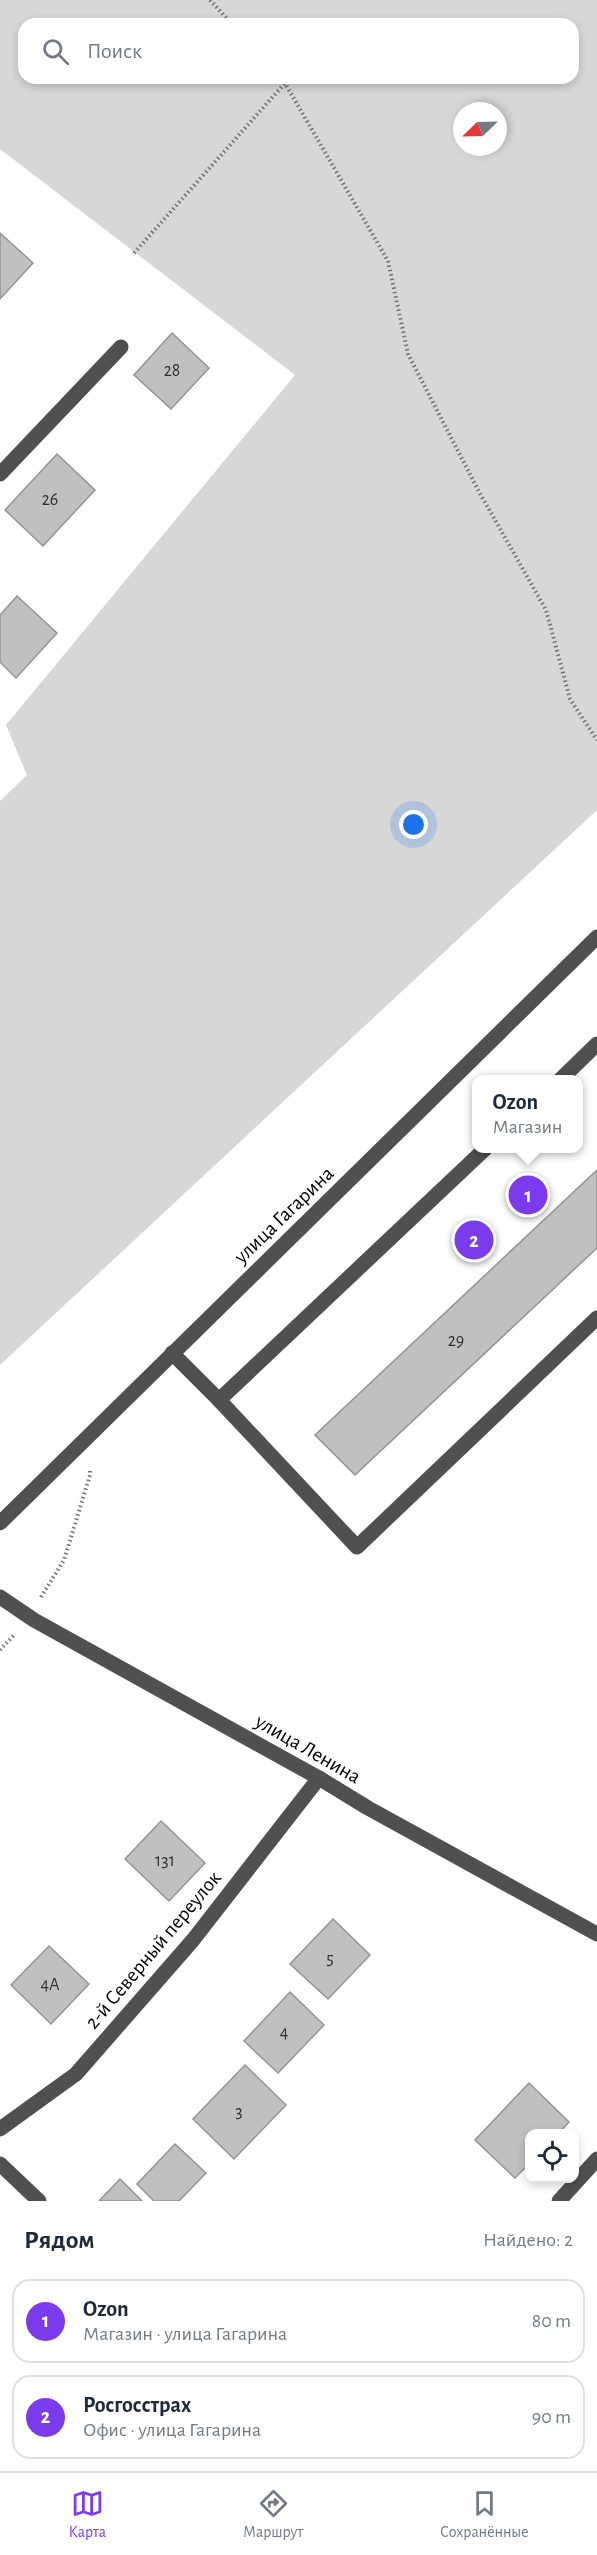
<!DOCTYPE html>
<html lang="ru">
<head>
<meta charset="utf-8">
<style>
  :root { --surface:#fff; --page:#f6f6f7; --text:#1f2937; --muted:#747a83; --line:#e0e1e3; --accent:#7c3aed }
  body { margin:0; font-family:"Alegreya Sans",sans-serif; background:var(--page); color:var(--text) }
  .controls { position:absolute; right:18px; bottom:18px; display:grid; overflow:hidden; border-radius:12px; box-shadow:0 3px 9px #0003 }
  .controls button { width:54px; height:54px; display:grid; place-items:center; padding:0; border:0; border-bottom:2px solid var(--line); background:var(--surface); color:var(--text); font:30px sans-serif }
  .compass { position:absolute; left:453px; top:102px; width:54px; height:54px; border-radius:50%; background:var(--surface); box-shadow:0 3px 9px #0003; rotate:247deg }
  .you { position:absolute; left:414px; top:825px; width:21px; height:21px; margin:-15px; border:4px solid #fff; border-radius:50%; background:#1a73e8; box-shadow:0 0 0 9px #1a73e833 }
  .badge { display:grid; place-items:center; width:39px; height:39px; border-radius:50%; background:var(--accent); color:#fff; font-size:20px; font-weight:700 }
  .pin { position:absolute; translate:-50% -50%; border:3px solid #fff; box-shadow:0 2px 6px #0006 }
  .popup { position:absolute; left:472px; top:1075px; width:111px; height:78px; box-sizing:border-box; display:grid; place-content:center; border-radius:12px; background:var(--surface); filter:drop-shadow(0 2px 4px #0005); font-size:20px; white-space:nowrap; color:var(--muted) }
  .popup b { font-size:22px; color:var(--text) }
  .popup::after { content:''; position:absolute; left:50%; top:100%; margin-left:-12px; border:12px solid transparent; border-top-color:var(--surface) }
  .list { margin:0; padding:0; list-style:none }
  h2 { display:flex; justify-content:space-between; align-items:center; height:78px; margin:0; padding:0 24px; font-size:26px }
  h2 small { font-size:20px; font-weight:400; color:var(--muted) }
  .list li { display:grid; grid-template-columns:39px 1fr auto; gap:18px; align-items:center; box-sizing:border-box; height:84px; margin:0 12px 12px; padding:0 12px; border:2px solid var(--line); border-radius:18px }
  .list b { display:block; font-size:22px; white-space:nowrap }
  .list p { margin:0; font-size:20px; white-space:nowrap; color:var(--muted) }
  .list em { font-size:20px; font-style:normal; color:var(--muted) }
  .icon { flex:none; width:33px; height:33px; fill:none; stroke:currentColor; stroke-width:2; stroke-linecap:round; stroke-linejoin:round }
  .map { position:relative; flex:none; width:597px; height:2201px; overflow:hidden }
  .search { position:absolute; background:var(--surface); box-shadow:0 3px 9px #0003; left:18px; right:18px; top:18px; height:66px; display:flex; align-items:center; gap:15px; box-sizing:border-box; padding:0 21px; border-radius:18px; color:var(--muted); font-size:22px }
  .sheet { height:270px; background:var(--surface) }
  nav { display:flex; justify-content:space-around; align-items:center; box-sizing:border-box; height:84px; border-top:2px solid var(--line); background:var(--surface); font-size:16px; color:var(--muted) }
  nav a { display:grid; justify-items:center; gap:3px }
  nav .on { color:var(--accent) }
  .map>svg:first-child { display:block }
  .green { fill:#d7d7d7; fill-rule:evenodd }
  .building { fill:#c0c0c0; stroke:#949494; stroke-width:1.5 }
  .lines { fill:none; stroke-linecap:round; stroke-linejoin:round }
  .path { stroke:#727272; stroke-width:4; stroke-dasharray:1.5 3; stroke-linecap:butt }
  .minor { stroke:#505050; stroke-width:15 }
  .labels { text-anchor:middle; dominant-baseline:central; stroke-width:5; stroke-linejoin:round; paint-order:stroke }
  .number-label { font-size:18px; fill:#303030 }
  .street-label { font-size:21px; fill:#000; stroke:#fff }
</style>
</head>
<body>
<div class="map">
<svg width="597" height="2201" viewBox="0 0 597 2201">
  <rect width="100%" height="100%" fill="#fff"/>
  <!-- green -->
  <path class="green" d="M0 0H597V810L0 1365V801L27 775 6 725 295 375 0 149ZM24 24H573V78H24ZM462 111H498V147H462Z"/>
  <!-- building -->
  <g class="building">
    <path d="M0 233 33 263 0 299Z"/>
    <path d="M172 333 209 368 171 409 134 375Z"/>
    <path d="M57 454 95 490 43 546 5 510Z"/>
    <path d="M17 596 57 633 16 678 0 662V615Z"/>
    <path d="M597 1170V1248L355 1475 315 1435Z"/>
    <path d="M161 1821 205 1863 169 1901 125 1859Z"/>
    <path d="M333 1919 370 1955 328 1999 290 1964Z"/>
    <path d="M49 1946 89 1984 51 2024 11 1985Z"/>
    <path d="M290 1992 324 2025 278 2073 244 2041Z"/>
    <path d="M245 2065 286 2105 234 2159 193 2119Z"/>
    <path d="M529 2083 569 2122 558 2134H530V2163L515 2178 475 2140Z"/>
    <path d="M175 2144 206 2173 179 2201H154L137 2184Z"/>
    <path d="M120 2179 142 2201H99Z"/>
  </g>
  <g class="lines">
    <!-- path -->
    <g class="path">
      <path d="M210 0 232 24"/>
      <path d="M282 78 388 261 408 354 478 490 546 610 570 699 597 740"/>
      <path d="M134 253 286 82"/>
      <path d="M41 1597 64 1560 90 1475V1469"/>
      <path d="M0 1650 14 1635"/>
    </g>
    <!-- minor -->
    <g class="minor">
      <path d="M0 474 121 347"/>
      <path d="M560 1080 597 1044"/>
      <path d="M486 1148 219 1400 357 1547 597 1318"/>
      <path d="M172 1353 219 1400"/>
      <path d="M0 1523 597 937"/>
      <path d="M0 1597 34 1620 319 1778 368 1808 597 1934"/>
      <path d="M0 2129 76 2074 193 1940 319 1778"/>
      <path d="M0 2164 39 2201"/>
      <path d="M559 2201 597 2159"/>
    </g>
  </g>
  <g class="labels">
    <!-- number labels -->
    <g class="number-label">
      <text x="172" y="371">28</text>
      <text x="50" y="500">26</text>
      <text x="456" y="1341">29</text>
      <text x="165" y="1861">131</text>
      <text x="330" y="1959">5</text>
      <text x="50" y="1985">4А</text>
      <text x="284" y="2033">4</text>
      <text x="239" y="2112">3</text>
    </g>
    <!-- street labels -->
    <g class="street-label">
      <text transform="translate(284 1215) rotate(-44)">улица Гагарина</text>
      <text transform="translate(308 1749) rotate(30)">улица Ленина</text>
      <text transform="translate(153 1950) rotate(-50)">2-й Северный переулок</text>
    </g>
  </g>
</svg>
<div class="controls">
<button><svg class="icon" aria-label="locate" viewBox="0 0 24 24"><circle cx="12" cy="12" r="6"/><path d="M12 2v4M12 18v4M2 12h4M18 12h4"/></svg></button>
</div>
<svg class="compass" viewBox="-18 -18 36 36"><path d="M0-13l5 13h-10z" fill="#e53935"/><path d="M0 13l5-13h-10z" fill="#747a83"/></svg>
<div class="you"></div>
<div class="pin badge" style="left:528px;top:1195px">1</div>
<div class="popup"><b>Ozon</b>Магазин</div>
<div class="pin badge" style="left:474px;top:1240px">2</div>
<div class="search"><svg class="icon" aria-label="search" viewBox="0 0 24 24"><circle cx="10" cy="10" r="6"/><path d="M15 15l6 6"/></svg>Поиск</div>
</div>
<section class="sheet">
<h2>Рядом<small>Найдено: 2</small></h2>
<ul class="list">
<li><span class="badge">1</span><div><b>Ozon</b><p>Магазин · улица Гагарина</p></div><em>80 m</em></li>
<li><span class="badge">2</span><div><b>Росгосстрах</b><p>Офис · улица Гагарина</p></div><em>90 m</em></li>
</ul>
</section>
<nav>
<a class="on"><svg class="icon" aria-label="map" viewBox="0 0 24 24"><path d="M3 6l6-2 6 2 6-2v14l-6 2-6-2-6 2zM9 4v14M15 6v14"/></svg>Карта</a>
<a><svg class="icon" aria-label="directions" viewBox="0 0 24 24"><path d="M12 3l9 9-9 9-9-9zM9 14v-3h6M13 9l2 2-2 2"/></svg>Маршрут</a>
<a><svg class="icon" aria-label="saved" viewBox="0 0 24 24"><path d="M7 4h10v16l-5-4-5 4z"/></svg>Сохранённые</a>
</nav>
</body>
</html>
